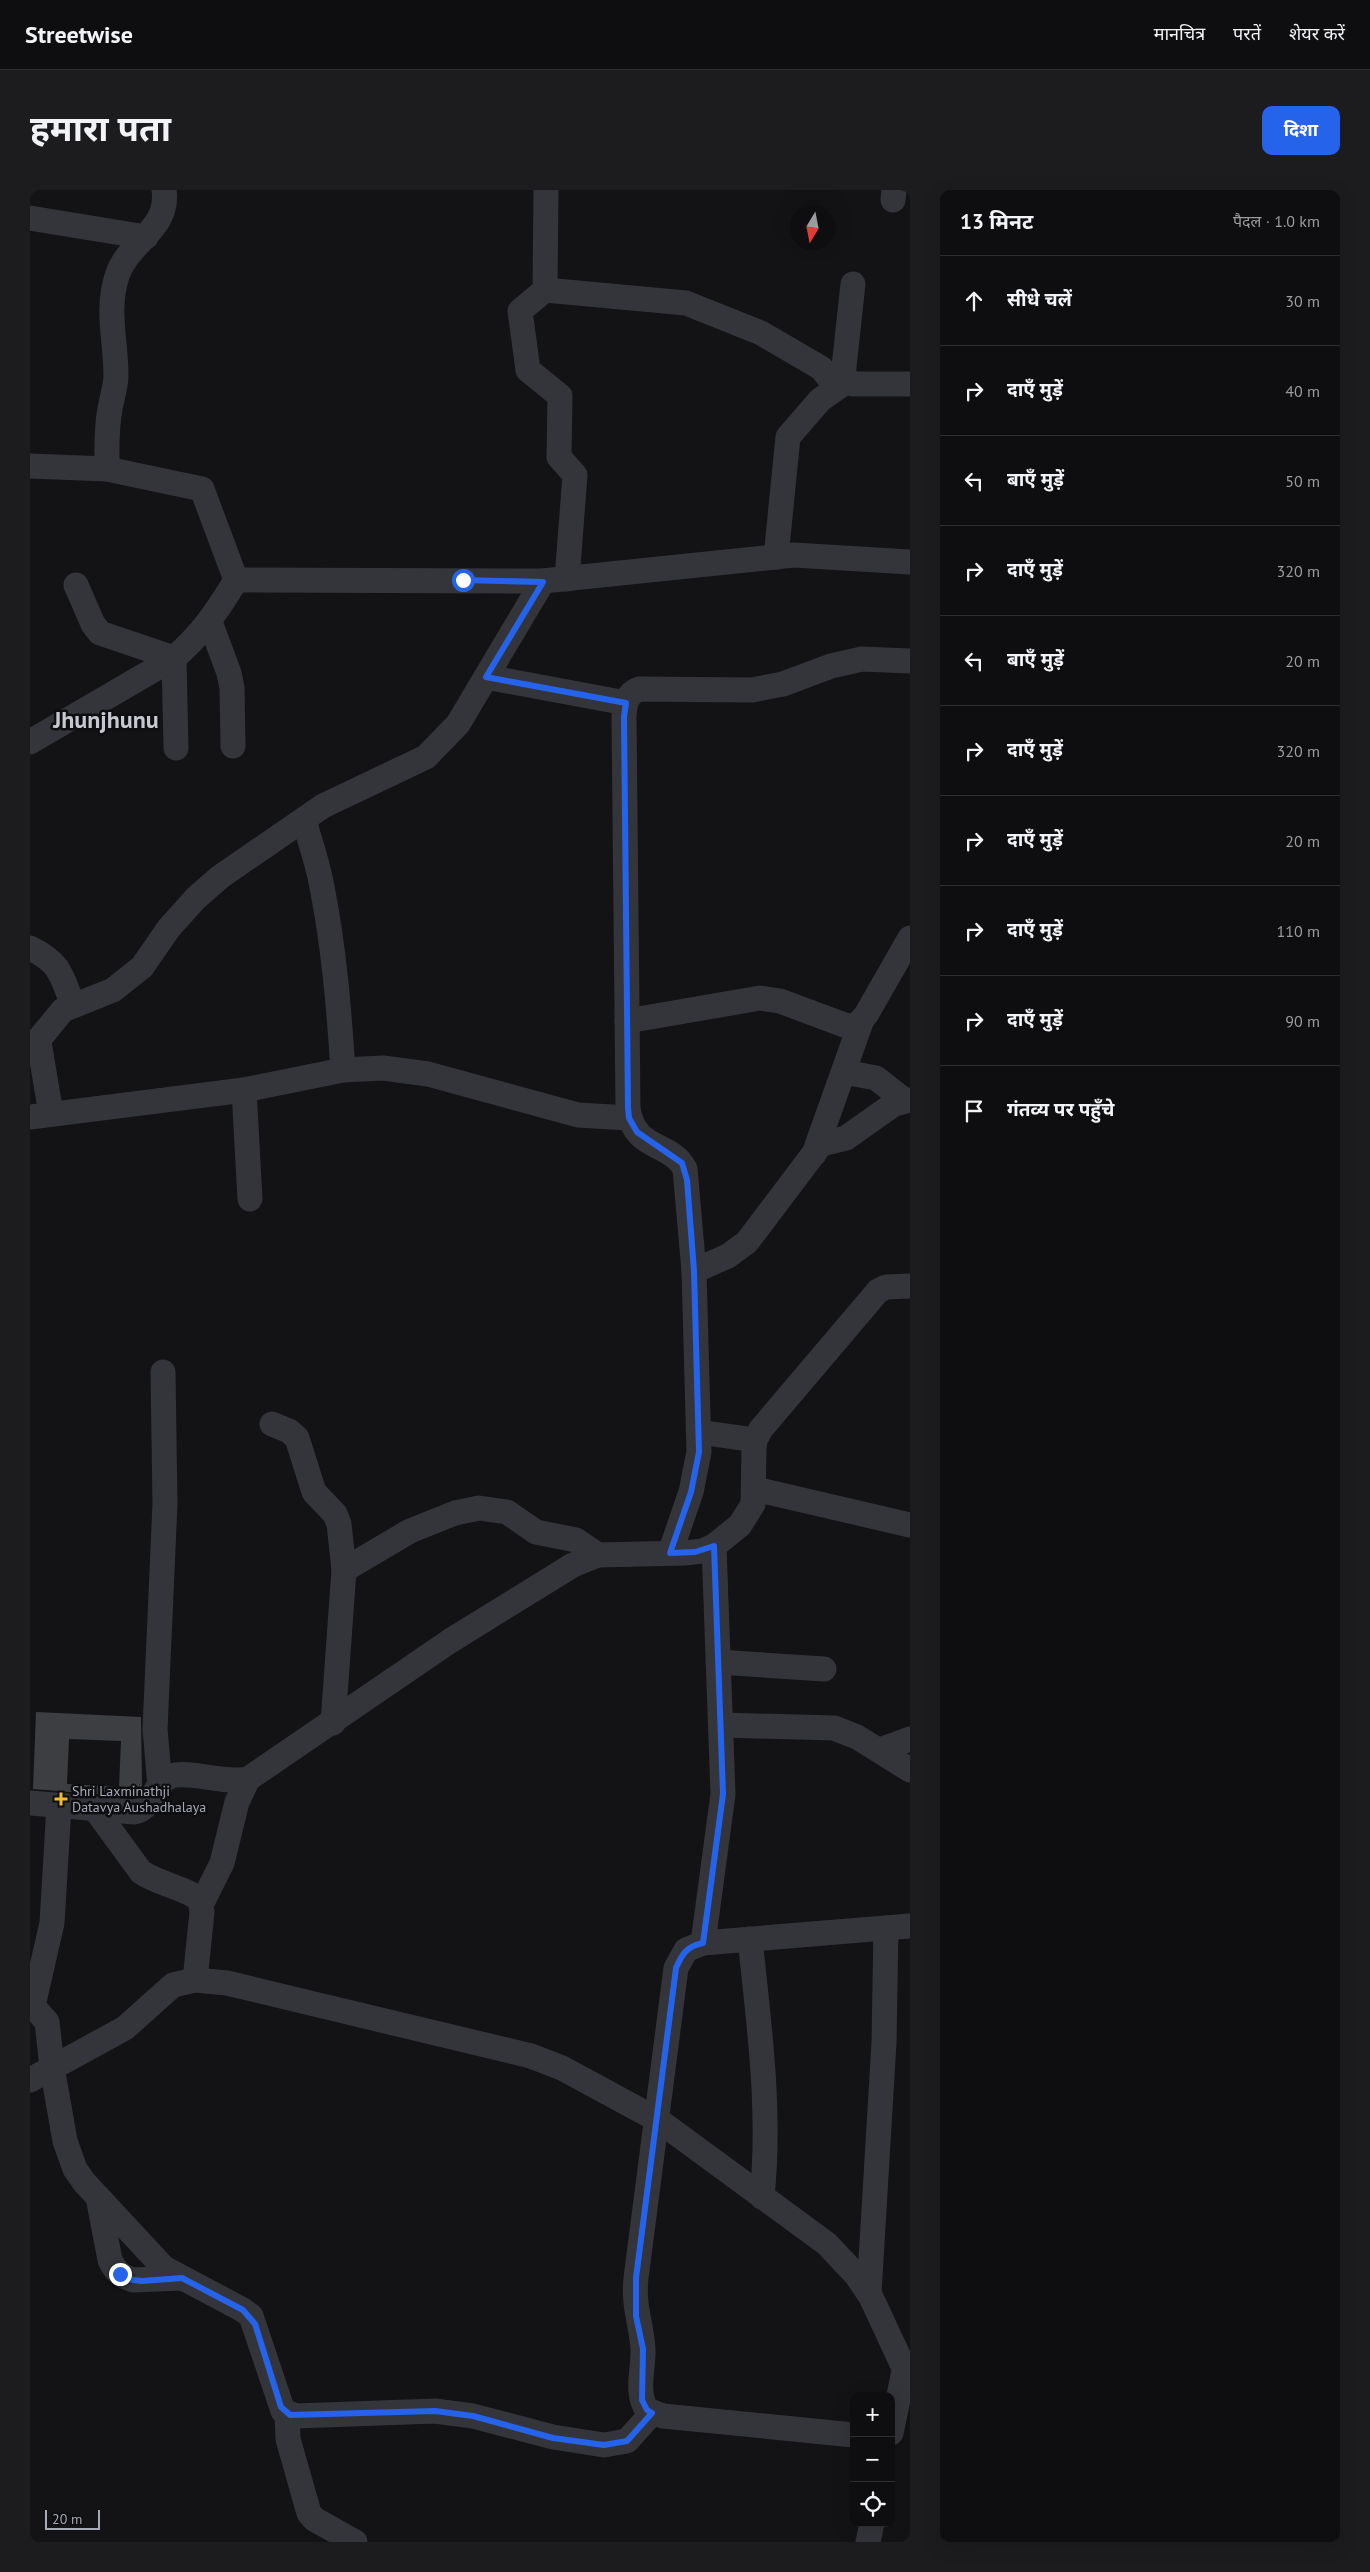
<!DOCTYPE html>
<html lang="hi">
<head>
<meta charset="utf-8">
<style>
  :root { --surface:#0e0e10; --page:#1c1c1e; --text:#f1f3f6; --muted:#9b9c9f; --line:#2e2e30; --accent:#2563eb }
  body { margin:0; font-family:"PT Sans","Noto Sans Devanagari",sans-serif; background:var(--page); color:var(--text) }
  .controls { position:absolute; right:15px; bottom:15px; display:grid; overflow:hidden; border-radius:10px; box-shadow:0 5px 20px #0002 }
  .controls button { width:45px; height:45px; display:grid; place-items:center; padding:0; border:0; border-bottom:1px solid var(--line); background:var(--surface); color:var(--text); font:25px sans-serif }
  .compass { position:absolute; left:760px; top:15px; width:45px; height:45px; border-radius:50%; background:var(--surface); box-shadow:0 5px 20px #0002; rotate:190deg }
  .scale { position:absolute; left:15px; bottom:12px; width:55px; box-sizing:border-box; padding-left:5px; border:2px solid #a5a9b5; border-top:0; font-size:14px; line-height:18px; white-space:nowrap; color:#a5a9b5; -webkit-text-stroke:4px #0e0e10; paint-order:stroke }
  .stop { position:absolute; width:15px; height:15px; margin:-11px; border:4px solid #2563eb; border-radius:50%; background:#fff }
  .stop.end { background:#2563eb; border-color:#fff; box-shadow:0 1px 5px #0008 }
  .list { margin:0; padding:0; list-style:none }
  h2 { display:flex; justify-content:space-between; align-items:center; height:65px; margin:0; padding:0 20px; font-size:21px }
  h2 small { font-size:16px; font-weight:400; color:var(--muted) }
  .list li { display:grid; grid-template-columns:32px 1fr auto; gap:15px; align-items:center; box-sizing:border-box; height:90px; padding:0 20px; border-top:1px solid var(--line) }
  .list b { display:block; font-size:19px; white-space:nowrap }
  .list em { font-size:16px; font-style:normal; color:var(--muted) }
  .icon { flex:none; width:28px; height:28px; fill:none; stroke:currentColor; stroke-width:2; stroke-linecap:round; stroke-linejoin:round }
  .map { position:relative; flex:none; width:880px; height:2352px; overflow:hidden; border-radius:10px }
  header { display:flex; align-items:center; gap:30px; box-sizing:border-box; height:70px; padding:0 25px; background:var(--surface); border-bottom:1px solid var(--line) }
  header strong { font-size:24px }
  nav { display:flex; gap:28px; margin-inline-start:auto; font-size:18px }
  .intro { display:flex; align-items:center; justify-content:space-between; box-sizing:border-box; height:120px; padding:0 30px }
  h1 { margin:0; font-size:35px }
  .button { padding:12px 22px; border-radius:10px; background:var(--accent); color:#fff; font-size:18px; font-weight:700 }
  main { display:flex; gap:30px; padding:0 30px }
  aside { flex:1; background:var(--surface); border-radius:10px; box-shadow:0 5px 20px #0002 }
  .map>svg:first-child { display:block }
  .building { fill:#3d3e42; fill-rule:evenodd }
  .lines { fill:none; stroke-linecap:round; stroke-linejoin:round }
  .minor { stroke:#34353a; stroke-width:25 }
  .route { stroke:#2563eb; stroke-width:6 }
  .poi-dot { fill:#f2bb2e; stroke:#0e0e10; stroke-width:2 }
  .labels { text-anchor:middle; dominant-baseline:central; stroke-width:5; stroke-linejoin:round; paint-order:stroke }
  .poi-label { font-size:14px; fill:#a5a9b5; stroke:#0e0e10; text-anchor:start }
  .town-label { font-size:24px; font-weight:bold; fill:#c6c8d1; stroke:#0e0e10 }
</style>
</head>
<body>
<header>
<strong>Streetwise</strong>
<nav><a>मानचित्र</a><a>परतें</a><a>शेयर करें</a></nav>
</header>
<div class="intro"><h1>हमारा पता</h1><a class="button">दिशा</a></div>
<main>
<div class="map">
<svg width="880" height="2352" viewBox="0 0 880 2352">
  <rect width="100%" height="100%" fill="#131315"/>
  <!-- building -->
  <path class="building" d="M6 1522 111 1527 112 1596 106 1605 102 1607 3 1599ZM39 1549 91 1551 89 1597 37 1594Z"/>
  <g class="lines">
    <!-- minor -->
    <g class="minor">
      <path d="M516 0 515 100 490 121 498 180 530 206 529 267 545 285 537 389"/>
      <path d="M863 10 864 0"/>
      <path d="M0 28 116 47"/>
      <path d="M823 94 813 186 823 194H880"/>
      <path d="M515 100 656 113 731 143 791 178 807 198"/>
      <path d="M0 276 77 279 172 299 206 390 513 391 764 365 880 372"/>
      <path d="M77 279C77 259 76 239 80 219 82 207 86 196 86 185 86 152 76 120 87 86 97 52 140 40 134 0"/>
      <path d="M746 367 758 247 790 210 817 191"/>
      <path d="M46 395 63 434 70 443 144 468 146 558"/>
      <path d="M180 432 199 483 202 498 203 556"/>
      <path d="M456 487 596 513"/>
      <path d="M0 552 144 468C171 445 188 420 206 390"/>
      <path d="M274 630C280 652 288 674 292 697 304 758 309 819 313 880"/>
      <path d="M0 758C31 773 31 785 43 815"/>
      <path d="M597 831 730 808 750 811 817 836 827 835 836 825 880 748"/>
      <path d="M9 852 21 924"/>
      <path d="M0 860 33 820 83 800 112 777 139 738 166 708 190 687 293 616 396 567 428 534 513 391"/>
      <path d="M814 882 846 888 874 910"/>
      <path d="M214 900 220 1009"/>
      <path d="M0 927 214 900 313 880 353 878 398 884 548 925 599 928"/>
      <path d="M784 964 831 832"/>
      <path d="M664 1081 698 1066 717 1052 791 954 816 948 864 914 880 910"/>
      <path d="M242 1234 259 1241 267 1248 284 1302 305 1324 309 1334 314 1380 303 1533"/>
      <path d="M669 1242 725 1250"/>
      <path d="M725 1299 880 1335"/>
      <path d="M640 1363 661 1302 669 1262 664 1081 655 979C641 951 604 962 598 918L594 527C595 514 596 504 609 499L722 500 753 494 801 476 832 469 880 471"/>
      <path d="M314 1380 380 1341 425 1323 449 1318 477 1322 506 1342 546 1350 568 1365"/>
      <path d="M688 1472 794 1479"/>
      <path d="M691 1535 804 1538 827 1547 880 1580"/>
      <path d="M850 1560 880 1549"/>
      <path d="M130 1596 125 1539 135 1314 133 1182"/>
      <path d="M0 1613 104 1622C125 1618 123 1592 141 1586 159 1580 193 1594 218 1589L420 1451 543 1375 568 1365 654 1363 673 1361 684 1356 710 1335 723 1314 724 1258 725 1250 731 1239 848 1101 856 1097 880 1096"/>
      <path d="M29 1616 22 1733 3 1816 17 1832 22 1877 35 1951 45 1979 54 1992 134 2078 213 2120 221 2126 253 2221 266 2226 405 2221 443 2226 523 2247 574 2255 597 2251 622 2223"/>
      <path d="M65 1619 111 1682C129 1694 152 1697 170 1709L172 1722 165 1790"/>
      <path d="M171 1715 192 1673 207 1612 218 1589"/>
      <path d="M720 1749C729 1835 741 1920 732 2007"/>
      <path d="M673 1753 693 1604 684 1356"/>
      <path d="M0 1890 95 1838 143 1795 165 1790 197 1793 501 1866 532 1878 628 1930 797 2054 827 2086 841 2107 880 2191"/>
      <path d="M68 2007 80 2070C85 2081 91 2086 103 2090L152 2088"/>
      <path d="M839 2103 854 1853 856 1738"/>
      <path d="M257 2224 258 2249 279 2323 284 2329 325 2352"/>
      <path d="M861 2243 874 2181"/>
      <path d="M824 2245 633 2226 617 2220C605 2202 614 2178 613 2158 611 2132 603 2116 606 2088L646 1778 656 1760 673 1753 880 1736"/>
      <path d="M838 2352 842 2333"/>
    </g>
  </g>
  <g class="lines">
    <!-- route -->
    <path class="route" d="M90 2084 103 2090 112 2091 152 2088 213 2120 225 2134 251 2217 260 2225 405 2221 443 2226 523 2248 574 2255 597 2251 622 2223 617 2220 612 2210 613 2159 606 2126V2088L646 1778C652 1764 657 1756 673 1753L693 1604 684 1356 665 1362 640 1363 661 1302 669 1262 664 1081 657 990 652 973 607 942 599 928 598 918 594 527 596 513 456 487 513 392 433 390"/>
  </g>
  <!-- markers -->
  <path class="poi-dot" d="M28.5 1601.5h5v5h5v5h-5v5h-5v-5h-5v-5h5z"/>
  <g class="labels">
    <!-- poi labels -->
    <g class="poi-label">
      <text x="42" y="1601">Shri Laxminathji<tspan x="42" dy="16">Datavya Aushadhalaya</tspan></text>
    </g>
    <!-- town labels -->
    <g class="town-label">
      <text x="76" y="529">Jhunjhunu</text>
    </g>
  </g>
</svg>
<div class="controls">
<button>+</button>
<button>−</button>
<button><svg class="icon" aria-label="locate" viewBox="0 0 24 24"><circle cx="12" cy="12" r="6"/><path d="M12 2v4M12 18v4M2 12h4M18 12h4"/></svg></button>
</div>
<svg class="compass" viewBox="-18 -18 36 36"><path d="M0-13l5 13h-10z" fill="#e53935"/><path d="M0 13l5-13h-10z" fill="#9b9c9f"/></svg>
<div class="scale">20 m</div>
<div class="stop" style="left:433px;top:390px"></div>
<div class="stop end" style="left:90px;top:2084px"></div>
</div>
<aside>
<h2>13 मिनट<small>पैदल · 1.0 km</small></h2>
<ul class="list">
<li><svg class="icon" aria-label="ahead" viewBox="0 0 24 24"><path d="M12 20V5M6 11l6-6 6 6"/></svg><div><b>सीधे चलें</b></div><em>30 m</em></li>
<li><svg class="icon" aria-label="right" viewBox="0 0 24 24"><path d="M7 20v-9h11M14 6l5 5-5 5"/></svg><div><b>दाएँ मुड़ें</b></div><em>40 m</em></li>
<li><svg class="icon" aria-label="left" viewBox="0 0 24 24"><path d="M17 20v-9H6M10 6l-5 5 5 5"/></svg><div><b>बाएँ मुड़ें</b></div><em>50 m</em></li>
<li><svg class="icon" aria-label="right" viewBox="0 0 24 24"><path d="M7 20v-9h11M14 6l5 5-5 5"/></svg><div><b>दाएँ मुड़ें</b></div><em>320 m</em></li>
<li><svg class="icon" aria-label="left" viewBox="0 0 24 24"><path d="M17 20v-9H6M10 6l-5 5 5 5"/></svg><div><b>बाएँ मुड़ें</b></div><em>20 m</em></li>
<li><svg class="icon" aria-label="right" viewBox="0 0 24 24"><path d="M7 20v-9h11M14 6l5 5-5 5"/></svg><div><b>दाएँ मुड़ें</b></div><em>320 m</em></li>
<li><svg class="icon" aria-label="right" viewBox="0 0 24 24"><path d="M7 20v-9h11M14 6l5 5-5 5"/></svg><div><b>दाएँ मुड़ें</b></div><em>20 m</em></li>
<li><svg class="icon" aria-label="right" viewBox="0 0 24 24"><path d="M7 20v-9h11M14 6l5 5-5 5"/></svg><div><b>दाएँ मुड़ें</b></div><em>110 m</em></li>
<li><svg class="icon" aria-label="right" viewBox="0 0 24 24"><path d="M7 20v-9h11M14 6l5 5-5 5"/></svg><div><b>दाएँ मुड़ें</b></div><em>90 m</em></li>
<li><svg class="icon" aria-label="arrive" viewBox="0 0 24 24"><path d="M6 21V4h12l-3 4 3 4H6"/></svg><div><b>गंतव्य पर पहुँचे</b></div></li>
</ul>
</aside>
</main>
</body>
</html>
